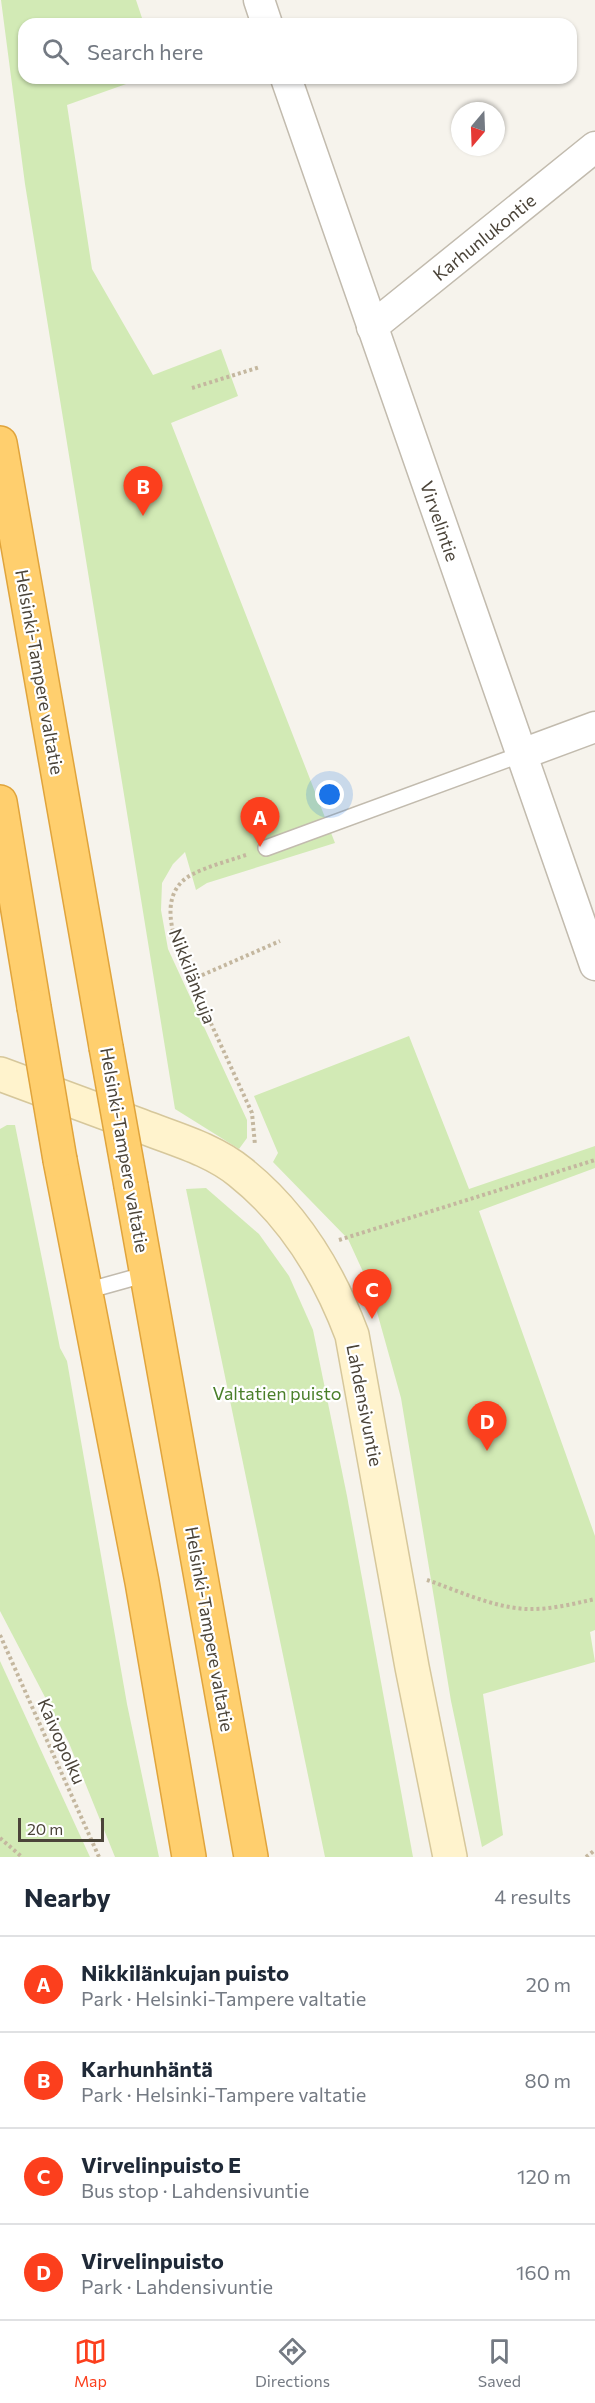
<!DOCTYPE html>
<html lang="en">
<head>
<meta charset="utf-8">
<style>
  :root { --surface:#fff; --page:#f6f6f7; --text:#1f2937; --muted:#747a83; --line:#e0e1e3; --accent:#fc3f1d }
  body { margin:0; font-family:Commissioner,sans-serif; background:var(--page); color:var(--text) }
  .compass { position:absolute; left:451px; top:102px; width:54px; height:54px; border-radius:50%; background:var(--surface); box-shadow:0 2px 4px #0004; rotate:199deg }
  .scale { position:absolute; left:18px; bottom:15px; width:86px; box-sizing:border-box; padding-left:6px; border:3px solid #4b4439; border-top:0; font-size:16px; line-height:21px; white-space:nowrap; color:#4b4439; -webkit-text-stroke:4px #fff; paint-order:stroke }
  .you { position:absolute; left:330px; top:795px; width:21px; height:21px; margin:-15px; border:4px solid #fff; border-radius:50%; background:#1a73e8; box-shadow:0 0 0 9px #1a73e833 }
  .badge { display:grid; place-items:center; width:39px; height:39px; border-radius:50%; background:var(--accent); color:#fff; font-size:20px; font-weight:700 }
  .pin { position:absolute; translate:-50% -50px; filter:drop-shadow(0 2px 3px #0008) }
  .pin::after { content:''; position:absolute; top:32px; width:21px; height:18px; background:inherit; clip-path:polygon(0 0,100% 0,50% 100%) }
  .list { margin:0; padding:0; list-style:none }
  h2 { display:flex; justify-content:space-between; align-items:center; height:78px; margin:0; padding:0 24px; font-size:26px }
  h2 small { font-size:20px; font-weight:400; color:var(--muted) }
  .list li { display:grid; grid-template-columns:39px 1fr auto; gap:18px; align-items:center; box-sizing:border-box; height:96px; padding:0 24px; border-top:2px solid var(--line) }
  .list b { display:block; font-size:22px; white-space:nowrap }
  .list p { margin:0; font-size:20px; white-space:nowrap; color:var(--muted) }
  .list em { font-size:20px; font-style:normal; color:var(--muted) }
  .icon { flex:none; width:33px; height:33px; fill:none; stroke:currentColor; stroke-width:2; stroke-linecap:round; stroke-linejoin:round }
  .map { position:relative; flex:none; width:595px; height:1857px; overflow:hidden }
  .search { position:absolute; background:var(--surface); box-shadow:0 2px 4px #0004; left:18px; right:18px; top:18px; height:66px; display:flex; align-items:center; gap:15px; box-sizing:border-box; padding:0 21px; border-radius:18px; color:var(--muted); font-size:22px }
  .sheet { height:462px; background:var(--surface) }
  nav { display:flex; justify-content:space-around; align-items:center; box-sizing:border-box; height:84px; border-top:2px solid var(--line); background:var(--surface); font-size:16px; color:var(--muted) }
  nav a { display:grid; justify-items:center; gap:3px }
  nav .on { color:var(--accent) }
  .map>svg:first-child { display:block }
  .green { fill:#d2eab5 }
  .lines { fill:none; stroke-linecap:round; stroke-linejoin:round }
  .service-casing { stroke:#c2bbae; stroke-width:18 }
  .minor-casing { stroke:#c2bbae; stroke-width:33 }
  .secondary-casing { stroke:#d6c79b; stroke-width:36 }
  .motorway-casing { stroke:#e0a43c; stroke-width:36 }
  .path { stroke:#c4b79f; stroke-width:4; stroke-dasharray:3 3; stroke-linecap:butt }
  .service { stroke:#fff; stroke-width:15 }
  .minor { stroke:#fff; stroke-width:30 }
  .secondary { stroke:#fff3cd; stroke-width:33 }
  .motorway { stroke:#ffcf6e; stroke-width:33 }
  .motorway-bridge-casing { stroke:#e0a43c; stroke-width:36; stroke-linecap:butt }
  .motorway-bridge { stroke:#ffcf6e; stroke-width:33 }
  .labels { text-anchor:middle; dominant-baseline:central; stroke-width:4.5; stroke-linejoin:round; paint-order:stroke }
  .street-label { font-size:18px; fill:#4b4439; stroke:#fff }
  .park-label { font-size:18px; fill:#4a7f2a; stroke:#fff }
</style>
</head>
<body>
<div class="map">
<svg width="595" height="1857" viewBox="0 0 595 1857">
  <rect width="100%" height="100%" fill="#f6f3ec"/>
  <!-- green -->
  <g class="green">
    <path d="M1 0H136L144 24H24V78H143L67 105 92 269 153 375 221 349 238 396 171 423 335 843 207 883 196 890 185 852 173 864 162 883 161 910 168 949 247 1120V1138L239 1149 175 1109 25 184Z"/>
    <path d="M409 1036 469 1189 595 1146V1168L479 1211 595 1536V1630L590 1632 595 1662 483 1694 503 1835 482 1847 451 1701 401 1398 370 1287 348 1239 273 1162 278 1153 254 1096Z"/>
    <path d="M7 1125H15L60 1348 67 1361 127 1704 159 1857H115L69 1743 0 1611V1129Z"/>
    <path d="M206 1188 259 1234 289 1276 313 1330 347 1496 413 1857H325L186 1189Z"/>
    <path d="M0 1661 90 1857H0Z"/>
  </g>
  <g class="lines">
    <!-- service casing -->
    <g class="service-casing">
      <g id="service">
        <path d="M266 848 522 754"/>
        <path d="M86 1291 147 1274"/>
      </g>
    </g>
    <!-- minor casing -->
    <g class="minor-casing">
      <g id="minor">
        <path d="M259 0 267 24"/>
        <path d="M286 78 595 965"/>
        <path d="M372 327 595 147"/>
        <path d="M522 754 595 727"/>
      </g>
    </g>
    <!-- secondary casing -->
    <g class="secondary-casing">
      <path id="secondary" d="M0 1074C47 1091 94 1109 141 1126 174 1139 212 1149 240 1172 294 1215 328 1271 352 1335L412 1667 450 1857"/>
    </g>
    <!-- motorway casing -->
    <g class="motorway-casing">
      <g id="motorway">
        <path d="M0 443 106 1047"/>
        <path d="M0 802 34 1007"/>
        <path d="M60 1160 142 1582 189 1857"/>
        <path d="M131 1186 251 1857"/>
      </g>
    </g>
    <!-- path -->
    <g class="path">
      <path d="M192 388 260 367"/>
      <path d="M246 855C228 861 209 866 193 874 155 893 174 940 186 969L252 1113 255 1145"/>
      <path d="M191 980 280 941"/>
      <path d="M339 1240 595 1160"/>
      <path d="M427 1580C459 1591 492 1607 526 1609 549 1610 573 1604 595 1599"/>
      <path d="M0 1635 99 1857"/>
      <path d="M0 1838 22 1857"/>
      <path d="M586 1857 595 1850"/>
    </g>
    <!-- service -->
    <use href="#service" class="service"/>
    <!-- minor -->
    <use href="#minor" class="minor"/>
    <!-- secondary -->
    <use href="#secondary" class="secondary"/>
    <!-- motorway -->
    <use href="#motorway" class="motorway"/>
    <!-- motorway-bridge casing -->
    <g class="motorway-bridge-casing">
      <g id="motorway-bridge">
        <path d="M34 1007 60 1160"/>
        <path d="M106 1047 131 1186"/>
      </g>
    </g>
    <!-- motorway-bridge -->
    <use href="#motorway-bridge" class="motorway-bridge"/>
  </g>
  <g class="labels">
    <!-- street labels -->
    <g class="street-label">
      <text transform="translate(484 237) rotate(-39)">Karhunlukontie</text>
      <text transform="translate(440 521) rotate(71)">Virvelintie</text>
      <text transform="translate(40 672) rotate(80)">Helsinki-Tampere valtatie</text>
      <text transform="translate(193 976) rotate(69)">Nikkilänkuja</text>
      <text transform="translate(125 1150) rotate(80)">Helsinki-Tampere valtatie</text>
      <text transform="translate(365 1405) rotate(79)">Lahdensivuntie</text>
      <text transform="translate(210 1629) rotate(80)">Helsinki-Tampere valtatie</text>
      <text transform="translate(62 1741) rotate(66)">Kaivopolku</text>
    </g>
    <!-- park labels -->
    <g class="park-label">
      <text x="277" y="1393">Valtatien puisto</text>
    </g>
  </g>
</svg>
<svg class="compass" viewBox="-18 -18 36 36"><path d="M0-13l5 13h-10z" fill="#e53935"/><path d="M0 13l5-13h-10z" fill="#747a83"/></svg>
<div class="scale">20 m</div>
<div class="you"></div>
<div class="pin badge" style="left:260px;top:847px">A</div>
<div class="pin badge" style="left:143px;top:516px">B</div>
<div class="pin badge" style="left:372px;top:1319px">C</div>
<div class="pin badge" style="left:487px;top:1451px">D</div>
<div class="search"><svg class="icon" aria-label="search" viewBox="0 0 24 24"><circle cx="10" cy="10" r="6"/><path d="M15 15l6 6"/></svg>Search here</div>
</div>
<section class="sheet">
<h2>Nearby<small>4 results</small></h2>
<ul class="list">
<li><span class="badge">A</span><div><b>Nikkilänkujan puisto</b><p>Park · Helsinki-Tampere valtatie</p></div><em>20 m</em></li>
<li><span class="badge">B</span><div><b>Karhunhäntä</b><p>Park · Helsinki-Tampere valtatie</p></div><em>80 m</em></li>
<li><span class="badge">C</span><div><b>Virvelinpuisto E</b><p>Bus stop · Lahdensivuntie</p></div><em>120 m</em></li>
<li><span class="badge">D</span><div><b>Virvelinpuisto</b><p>Park · Lahdensivuntie</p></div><em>160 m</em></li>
</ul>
</section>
<nav>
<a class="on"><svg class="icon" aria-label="map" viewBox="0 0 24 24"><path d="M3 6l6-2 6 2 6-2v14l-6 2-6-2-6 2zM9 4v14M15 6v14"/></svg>Map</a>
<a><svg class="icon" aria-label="directions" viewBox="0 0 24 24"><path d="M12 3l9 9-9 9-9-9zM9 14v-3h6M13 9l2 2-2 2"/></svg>Directions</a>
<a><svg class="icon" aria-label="saved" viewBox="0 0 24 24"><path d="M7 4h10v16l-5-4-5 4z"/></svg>Saved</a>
</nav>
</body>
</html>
